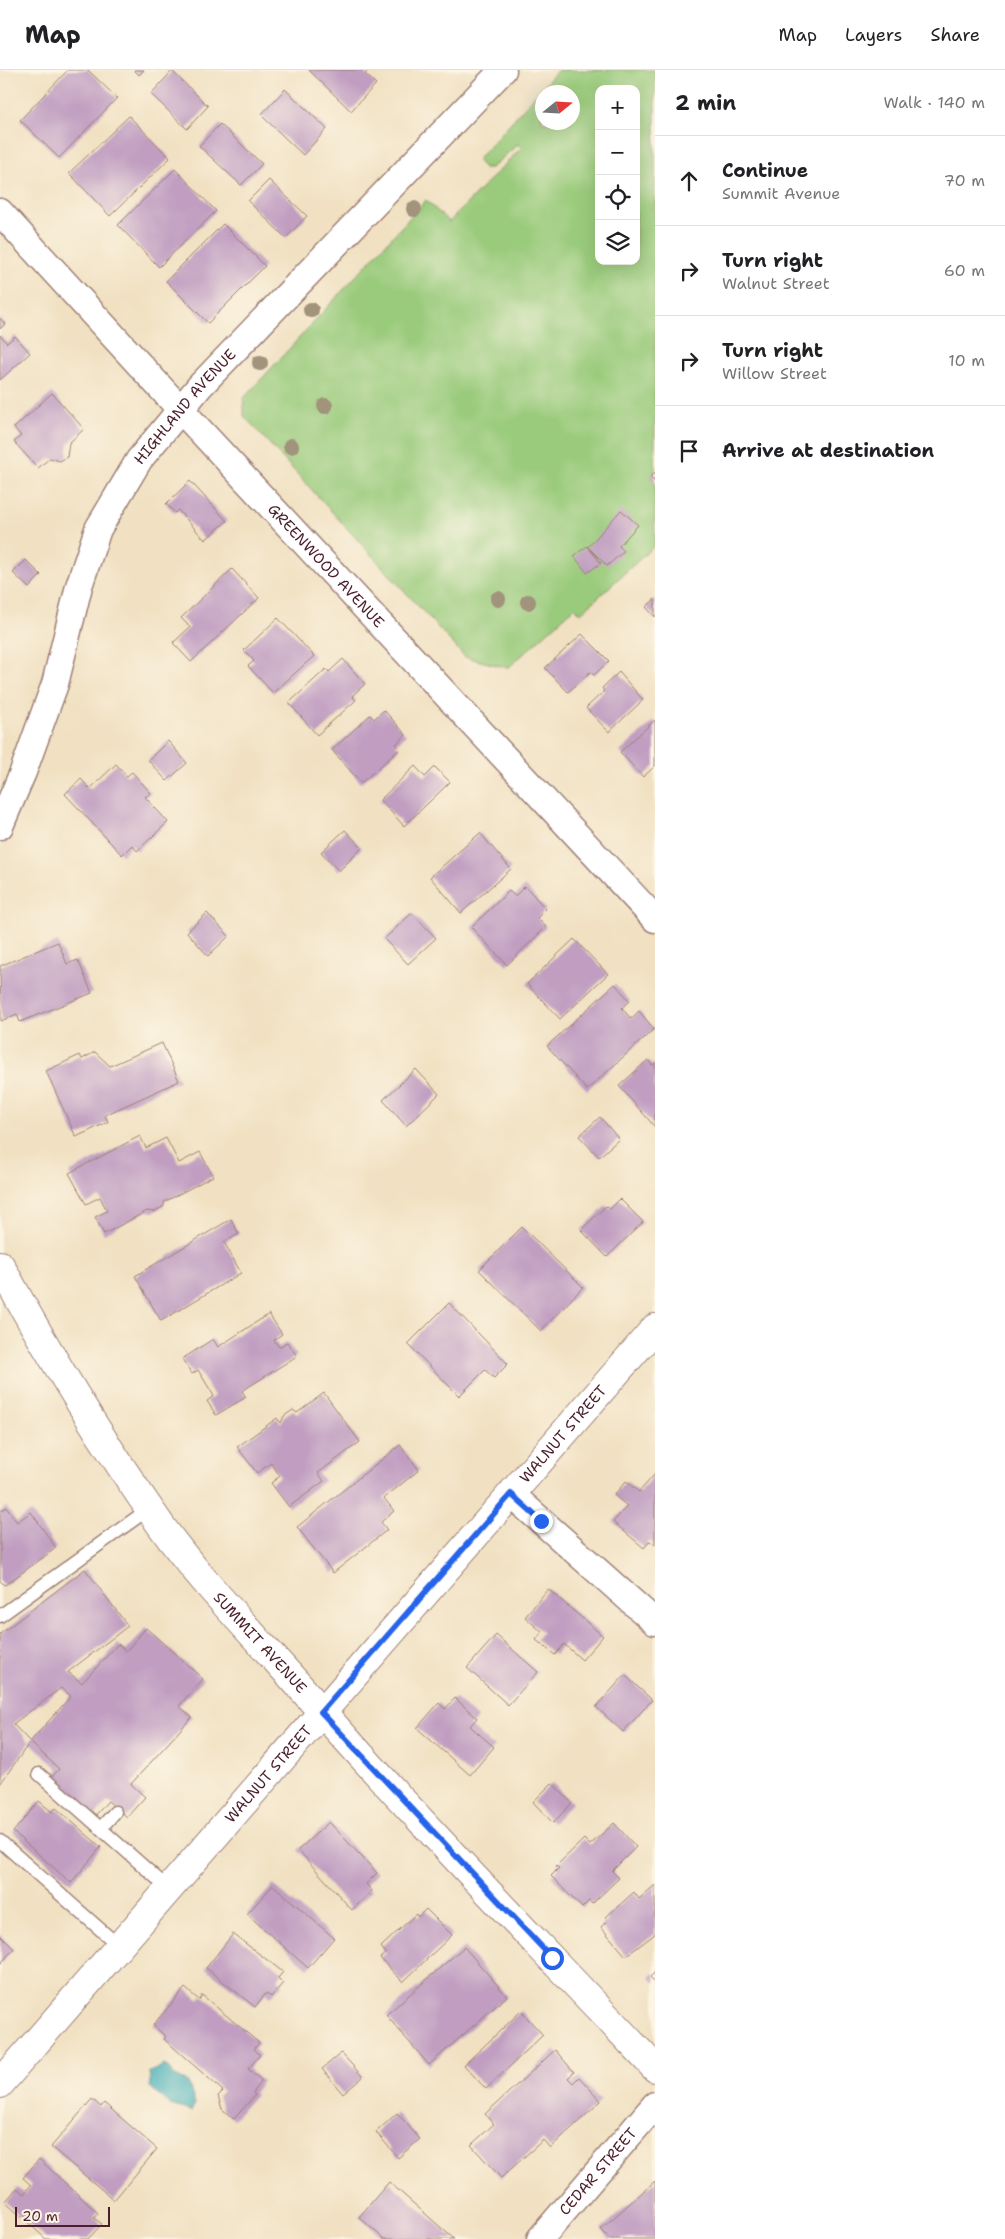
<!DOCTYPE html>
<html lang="en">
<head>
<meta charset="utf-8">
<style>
  :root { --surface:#fff; --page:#f6f6f6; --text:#202124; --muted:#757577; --line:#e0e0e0 }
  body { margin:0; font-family:"Shantell Sans",sans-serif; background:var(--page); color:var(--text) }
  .controls { position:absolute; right:15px; top:15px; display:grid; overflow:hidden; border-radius:10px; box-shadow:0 5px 20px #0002 }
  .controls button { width:45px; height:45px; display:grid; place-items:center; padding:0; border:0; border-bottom:1px solid var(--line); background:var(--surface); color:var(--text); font:25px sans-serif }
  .compass { position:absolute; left:535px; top:15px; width:45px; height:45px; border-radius:50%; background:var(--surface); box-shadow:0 5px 20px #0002; rotate:72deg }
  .scale { position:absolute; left:15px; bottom:12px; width:95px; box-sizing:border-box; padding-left:5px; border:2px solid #4a1f2b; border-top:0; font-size:14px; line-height:18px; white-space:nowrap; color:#4a1f2b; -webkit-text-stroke:4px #fcf5e5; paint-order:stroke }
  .stop { position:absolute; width:15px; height:15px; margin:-11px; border:4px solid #2563eb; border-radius:50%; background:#fff }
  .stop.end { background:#2563eb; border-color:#fff; box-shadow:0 1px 5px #0008 }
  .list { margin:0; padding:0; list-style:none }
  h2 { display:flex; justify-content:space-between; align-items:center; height:65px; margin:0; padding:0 20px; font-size:21px }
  h2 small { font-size:16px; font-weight:400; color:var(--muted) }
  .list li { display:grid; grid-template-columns:32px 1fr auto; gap:15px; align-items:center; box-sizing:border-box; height:90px; padding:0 20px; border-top:1px solid var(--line) }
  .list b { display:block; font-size:19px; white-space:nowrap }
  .list p { margin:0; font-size:16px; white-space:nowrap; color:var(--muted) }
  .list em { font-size:16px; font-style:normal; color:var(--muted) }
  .icon { flex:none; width:28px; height:28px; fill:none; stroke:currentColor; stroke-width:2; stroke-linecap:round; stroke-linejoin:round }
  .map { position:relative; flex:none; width:655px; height:2169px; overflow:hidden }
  header { display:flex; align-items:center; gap:30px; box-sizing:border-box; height:70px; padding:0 25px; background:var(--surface); border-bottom:1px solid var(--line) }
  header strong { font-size:24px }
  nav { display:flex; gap:28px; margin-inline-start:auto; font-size:18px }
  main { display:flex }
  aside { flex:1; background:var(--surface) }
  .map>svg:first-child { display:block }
  .green { fill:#9acb7b; stroke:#727553; fill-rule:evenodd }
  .water { fill:#3cadb6; stroke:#436670 }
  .building { fill:#c09dc1 }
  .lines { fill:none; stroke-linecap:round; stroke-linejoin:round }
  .lane-casing { stroke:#9e8076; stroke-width:15 }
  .street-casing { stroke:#9e8076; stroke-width:29 }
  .secondary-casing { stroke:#9e8076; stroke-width:30 }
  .lane { stroke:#fff; stroke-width:12 }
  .street { stroke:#fff; stroke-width:26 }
  .secondary { stroke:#fff; stroke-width:28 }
  .tree { fill:#a2937c }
  .route { stroke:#2563eb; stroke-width:6 }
  .labels { text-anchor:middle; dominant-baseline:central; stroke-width:4; stroke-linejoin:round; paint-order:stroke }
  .street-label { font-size:15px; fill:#4a1f2b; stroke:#fcf5e5 }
</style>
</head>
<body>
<header>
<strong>Map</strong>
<nav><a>Map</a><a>Layers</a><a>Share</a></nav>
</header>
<main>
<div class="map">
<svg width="655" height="2169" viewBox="0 0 655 2169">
  <rect width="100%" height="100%" fill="#fcf5e5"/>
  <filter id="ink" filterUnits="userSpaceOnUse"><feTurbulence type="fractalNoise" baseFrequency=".02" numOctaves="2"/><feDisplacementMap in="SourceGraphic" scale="10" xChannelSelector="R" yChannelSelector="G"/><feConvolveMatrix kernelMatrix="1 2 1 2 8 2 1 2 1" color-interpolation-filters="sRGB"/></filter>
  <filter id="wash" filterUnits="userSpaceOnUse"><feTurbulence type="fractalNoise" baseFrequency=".0096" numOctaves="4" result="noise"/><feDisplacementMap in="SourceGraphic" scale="20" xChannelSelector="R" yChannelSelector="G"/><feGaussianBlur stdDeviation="1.12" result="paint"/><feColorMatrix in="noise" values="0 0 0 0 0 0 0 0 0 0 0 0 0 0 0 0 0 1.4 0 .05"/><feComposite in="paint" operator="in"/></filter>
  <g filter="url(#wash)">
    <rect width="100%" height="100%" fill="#f1e1c2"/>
    <!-- green -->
    <path class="green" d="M558 0H655V402L650 407 655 412V475L581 543 574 538 508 598 465 587 244 346V328L426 130 449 152 521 78 518 74 491 98H484L477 90ZM599 19H636V191H599ZM542 22H572V52H542Z"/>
    <!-- water -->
    <path class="water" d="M165 1995 175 2006 188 2012 195 2034 191 2041 170 2035 150 2017 149 2002Z"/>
    <g id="blocks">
      <!-- building -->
      <g class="building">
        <path d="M68 0H88L117 28 59 88 20 50Z"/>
        <path d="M134 0H144L139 5Z"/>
        <path d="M309 0H369L365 4 376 14 351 41Z"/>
        <path d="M172 1 208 36 187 59 151 24Z"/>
        <path d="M285 19 327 59 303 85 261 45Z"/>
        <path d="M129 46 170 88 110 146 69 103Z"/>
        <path d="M220 54 262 94 241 115 199 76Z"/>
        <path d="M175 99 216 141 159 197 118 155Z"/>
        <path d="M269 110 307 146 286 168 248 131Z"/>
        <path d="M223 154 265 196 208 253 166 211Z"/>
        <path d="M0 248 5 254 0 259Z"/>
        <path d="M0 265 7 273 15 266 30 283 0 310Z"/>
        <path d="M52 323 84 359 69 373 67 387 60 391 50 388 38 398 14 372 21 366 14 358Z"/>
        <path d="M655 402V412L650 407Z"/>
        <path d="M190 411 227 451 205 470 178 440 175 443 166 434Z"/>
        <path d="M621 440 638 455 619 476 624 481 607 496 588 477Z"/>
        <path d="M587 476 601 493 587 503 574 486Z"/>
        <path d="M26 490 41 505 29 518 13 503Z"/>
        <path d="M232 499 259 528 191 592 173 573 190 557 181 548Z"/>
        <path d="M655 529V547L646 537Z"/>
        <path d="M278 548 314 586 273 623 248 596 254 591 244 580Z"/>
        <path d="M582 564 609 591 594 605 590 602 568 622 545 598Z"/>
        <path d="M343 589 365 614 352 626 356 630 317 665 289 633 326 599 329 602Z"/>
        <path d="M619 602 643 630 609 662 586 638 604 621 602 618Z"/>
        <path d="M384 640 406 665 396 674 400 679 361 713 332 680 370 645 374 649Z"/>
        <path d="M655 650V696L643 707 620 682Z"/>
        <path d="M168 671 187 693 167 711 148 690Z"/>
        <path d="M116 694 127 706 132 702 151 723 145 727 168 752 137 781 132 775 122 785 65 724 81 709 90 719Z"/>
        <path d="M415 696 425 707 435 697 450 712 404 756 380 730Z"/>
        <path d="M345 760 362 778 339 801 321 782Z"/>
        <path d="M480 763 511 799 461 843 430 807Z"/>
        <path d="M525 816 546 839 537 848 546 857 507 895 471 857 509 821 515 826Z"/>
        <path d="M207 843 229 866 208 886 187 862Z"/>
        <path d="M412 843 436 868 408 894 384 869Z"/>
        <path d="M574 869 608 904 560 949 527 914Z"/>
        <path d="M58 872 67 894 78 890 92 923 20 952 17 944 1 951 0 896Z"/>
        <path d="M615 914 630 931 622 938 631 949 639 941 654 959 587 1020 547 976Z"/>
        <path d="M162 973 179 1011 105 1045 108 1052 76 1067 46 1001 80 985 82 989 95 982 110 996Z"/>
        <path d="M648 990 652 995 655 993V1057L619 1016Z"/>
        <path d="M416 999 439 1024 406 1056 383 1030Z"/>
        <path d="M600 1047 619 1069 599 1087 579 1066Z"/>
        <path d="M140 1066 146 1078 166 1068 179 1093 200 1082 213 1106 164 1132V1136L154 1142 147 1141 104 1164 95 1147 107 1141 100 1127 86 1134 69 1103Z"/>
        <path d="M620 1129 643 1152 607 1187 581 1160 606 1136 610 1139Z"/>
        <path d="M231 1149 239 1164 224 1172 241 1203 161 1251 135 1206Z"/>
        <path d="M522 1157 583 1217 541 1261 479 1200Z"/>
        <path d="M449 1233 508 1294 494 1308 485 1300 459 1326 408 1274Z"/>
        <path d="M269 1244 282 1264 274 1270 279 1277 287 1272 297 1286 242 1321 246 1327 216 1345 207 1331 214 1326 198 1300 192 1304 182 1289 213 1269 218 1277Z"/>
        <path d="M324 1323 360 1372 318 1403 324 1411 289 1437 271 1413 280 1406 271 1393 257 1403 237 1377 277 1348 281 1353 284 1346 293 1340 297 1343Z"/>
        <path d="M400 1375 419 1400 384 1428 394 1441 381 1452 387 1460 333 1503 297 1457Z"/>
        <path d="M655 1404V1475L650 1471 644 1478 613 1452 627 1436 614 1425 626 1411 639 1422Z"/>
        <path d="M6 1437 17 1452 31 1442 56 1478 5 1515 0 1511V1442Z"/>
        <path d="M85 1499 128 1556 68 1602 82 1613 118 1574 126 1581 146 1558 203 1609 179 1636 192 1647 131 1714 145 1727 127 1747 108 1731 94 1747 51 1708 59 1699 30 1672 71 1626 61 1618 13 1654 30 1672 0 1714V1564Z"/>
        <path d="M548 1519 603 1566 582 1590 564 1574 555 1585 536 1570 542 1562 525 1547Z"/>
        <path d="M496 1565 538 1602 508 1635 467 1598Z"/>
        <path d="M625 1605 652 1630 623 1662 596 1637Z"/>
        <path d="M455 1628 477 1648 470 1656 494 1677 470 1705 417 1658 439 1633 445 1639Z"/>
        <path d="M552 1713 572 1733 553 1753 533 1732Z"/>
        <path d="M39 1731 52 1742 56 1738 101 1777 71 1813 13 1762Z"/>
        <path d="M329 1752 377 1803 366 1814 372 1821 352 1840 298 1780Z"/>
        <path d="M614 1753 636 1777 612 1801 619 1808 592 1834 589 1831 582 1838 551 1806 559 1798 556 1796 584 1769 590 1775Z"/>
        <path d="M273 1815 334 1868 308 1898 247 1844Z"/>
        <path d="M655 1815V1864L626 1886 601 1857 607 1851 606 1847 634 1822 639 1829Z"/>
        <path d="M426 1839 452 1865 403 1912 380 1888 386 1883 381 1877 416 1844 418 1847Z"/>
        <path d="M233 1864 283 1902 278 1908 283 1913 271 1927 266 1923 255 1937 206 1898Z"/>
        <path d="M0 1865 14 1879 0 1894Z"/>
        <path d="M464 1877 507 1926 429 1995 386 1945Z"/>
        <path d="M655 1902V1913L650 1907Z"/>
        <path d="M185 1918 199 1930 202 1925 259 1973 254 1979 260 1985 248 1999 262 2011 253 2023 255 2025 234 2049 222 2039 218 2026 223 2021 164 1969 166 1967 153 1955Z"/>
        <path d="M521 1941 543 1965 486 2019 464 1995Z"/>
        <path d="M555 1980 574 2002 568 2008 573 2013 579 2007 601 2031 550 2078 543 2070 501 2108 471 2075 494 2054 485 2044Z"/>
        <path d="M341 1983 363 2007 343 2024 322 1999Z"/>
        <path d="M92 2029 101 2037 104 2033 157 2079 114 2130 51 2077Z"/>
        <path d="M397 2043 420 2069 398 2088 376 2062Z"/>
        <path d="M39 2089 98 2143 94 2148 102 2154 88 2169H46L5 2132 17 2118 24 2124 31 2115 23 2108Z"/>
        <path d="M655 2111V2169H609L601 2159Z"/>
        <path d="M389 2112 454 2169H384L359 2147Z"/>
      </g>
    </g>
  </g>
  <g filter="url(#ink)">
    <use href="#blocks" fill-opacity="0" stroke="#9e8076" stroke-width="1"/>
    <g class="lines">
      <!-- lane casing -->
      <g class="lane-casing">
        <g id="lane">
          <path d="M0 1546 150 1438"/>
          <path d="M39 1704 169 1819"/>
          <path d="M101 1758 115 1742"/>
          <path d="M0 1771 119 1876"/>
        </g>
      </g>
      <!-- street casing -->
      <g class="street-casing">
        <g id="street">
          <path id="s1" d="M0 142 180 339 655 849"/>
          <path id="s2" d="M0 756 23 702 55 614 79 516 98 459 139 390 200 316 503 0"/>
          <path d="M511 1424 655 1552"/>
          <path id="s3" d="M540 2169 655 2035"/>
        </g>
      </g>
      <!-- secondary casing -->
      <g class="secondary-casing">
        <g id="secondary">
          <path id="s4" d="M0 1195C49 1285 103 1373 162 1457 204 1515 255 1566 302 1619 415 1749 537 1872 655 1998"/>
          <path id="s5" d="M0 2014 655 1258"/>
        </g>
      </g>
      <!-- lane -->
      <use href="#lane" class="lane"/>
      <!-- street -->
      <use href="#street" class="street"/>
      <!-- secondary -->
      <use href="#secondary" class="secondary"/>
    </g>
    <!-- trees -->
    <g class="tree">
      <circle cx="414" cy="139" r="8"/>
      <circle cx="311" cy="240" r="8"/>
      <circle cx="260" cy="293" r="8"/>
      <circle cx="325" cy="336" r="8"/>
      <circle cx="291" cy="376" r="8"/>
      <circle cx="498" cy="529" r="8"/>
      <circle cx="528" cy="532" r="8"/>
    </g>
  </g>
  <g class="lines" filter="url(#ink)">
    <!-- route -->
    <path class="route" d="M541 1451 511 1424 321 1642 552 1888"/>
  </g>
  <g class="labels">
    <!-- street labels -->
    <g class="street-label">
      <text stroke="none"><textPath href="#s2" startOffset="464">HIGHLAND AVENUE</textPath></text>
      <text stroke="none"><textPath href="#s1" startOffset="481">GREENWOOD AVENUE</textPath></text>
      <text stroke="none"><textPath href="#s5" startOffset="860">WALNUT STREET</textPath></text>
      <text stroke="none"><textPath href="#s4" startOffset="460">SUMMIT AVENUE</textPath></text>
      <text stroke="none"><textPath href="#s5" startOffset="410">WALNUT STREET</textPath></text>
      <text stroke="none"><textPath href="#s3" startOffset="89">CEDAR STREET</textPath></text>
    </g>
  </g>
</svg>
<div class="controls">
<button>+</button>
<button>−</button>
<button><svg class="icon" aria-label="locate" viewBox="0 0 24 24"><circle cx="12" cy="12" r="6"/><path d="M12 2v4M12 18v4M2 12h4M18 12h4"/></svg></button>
<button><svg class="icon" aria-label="layers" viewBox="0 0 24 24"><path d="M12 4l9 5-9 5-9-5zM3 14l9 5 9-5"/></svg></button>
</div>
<svg class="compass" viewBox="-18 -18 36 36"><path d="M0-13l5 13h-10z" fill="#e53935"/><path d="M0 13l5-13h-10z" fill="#757577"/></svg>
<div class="scale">20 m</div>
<div class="stop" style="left:552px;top:1888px"></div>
<div class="stop end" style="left:541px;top:1451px"></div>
</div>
<aside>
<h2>2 min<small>Walk · 140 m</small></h2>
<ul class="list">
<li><svg class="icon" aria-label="ahead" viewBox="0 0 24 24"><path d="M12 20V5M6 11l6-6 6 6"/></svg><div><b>Continue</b><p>Summit Avenue</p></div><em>70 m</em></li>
<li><svg class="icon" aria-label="right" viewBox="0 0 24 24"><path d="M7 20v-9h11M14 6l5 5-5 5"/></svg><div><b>Turn right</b><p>Walnut Street</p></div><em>60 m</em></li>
<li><svg class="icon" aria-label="right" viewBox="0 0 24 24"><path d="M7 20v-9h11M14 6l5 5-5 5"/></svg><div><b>Turn right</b><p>Willow Street</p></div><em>10 m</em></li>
<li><svg class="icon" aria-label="arrive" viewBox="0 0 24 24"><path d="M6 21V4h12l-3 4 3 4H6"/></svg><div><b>Arrive at destination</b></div></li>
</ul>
</aside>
</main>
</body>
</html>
